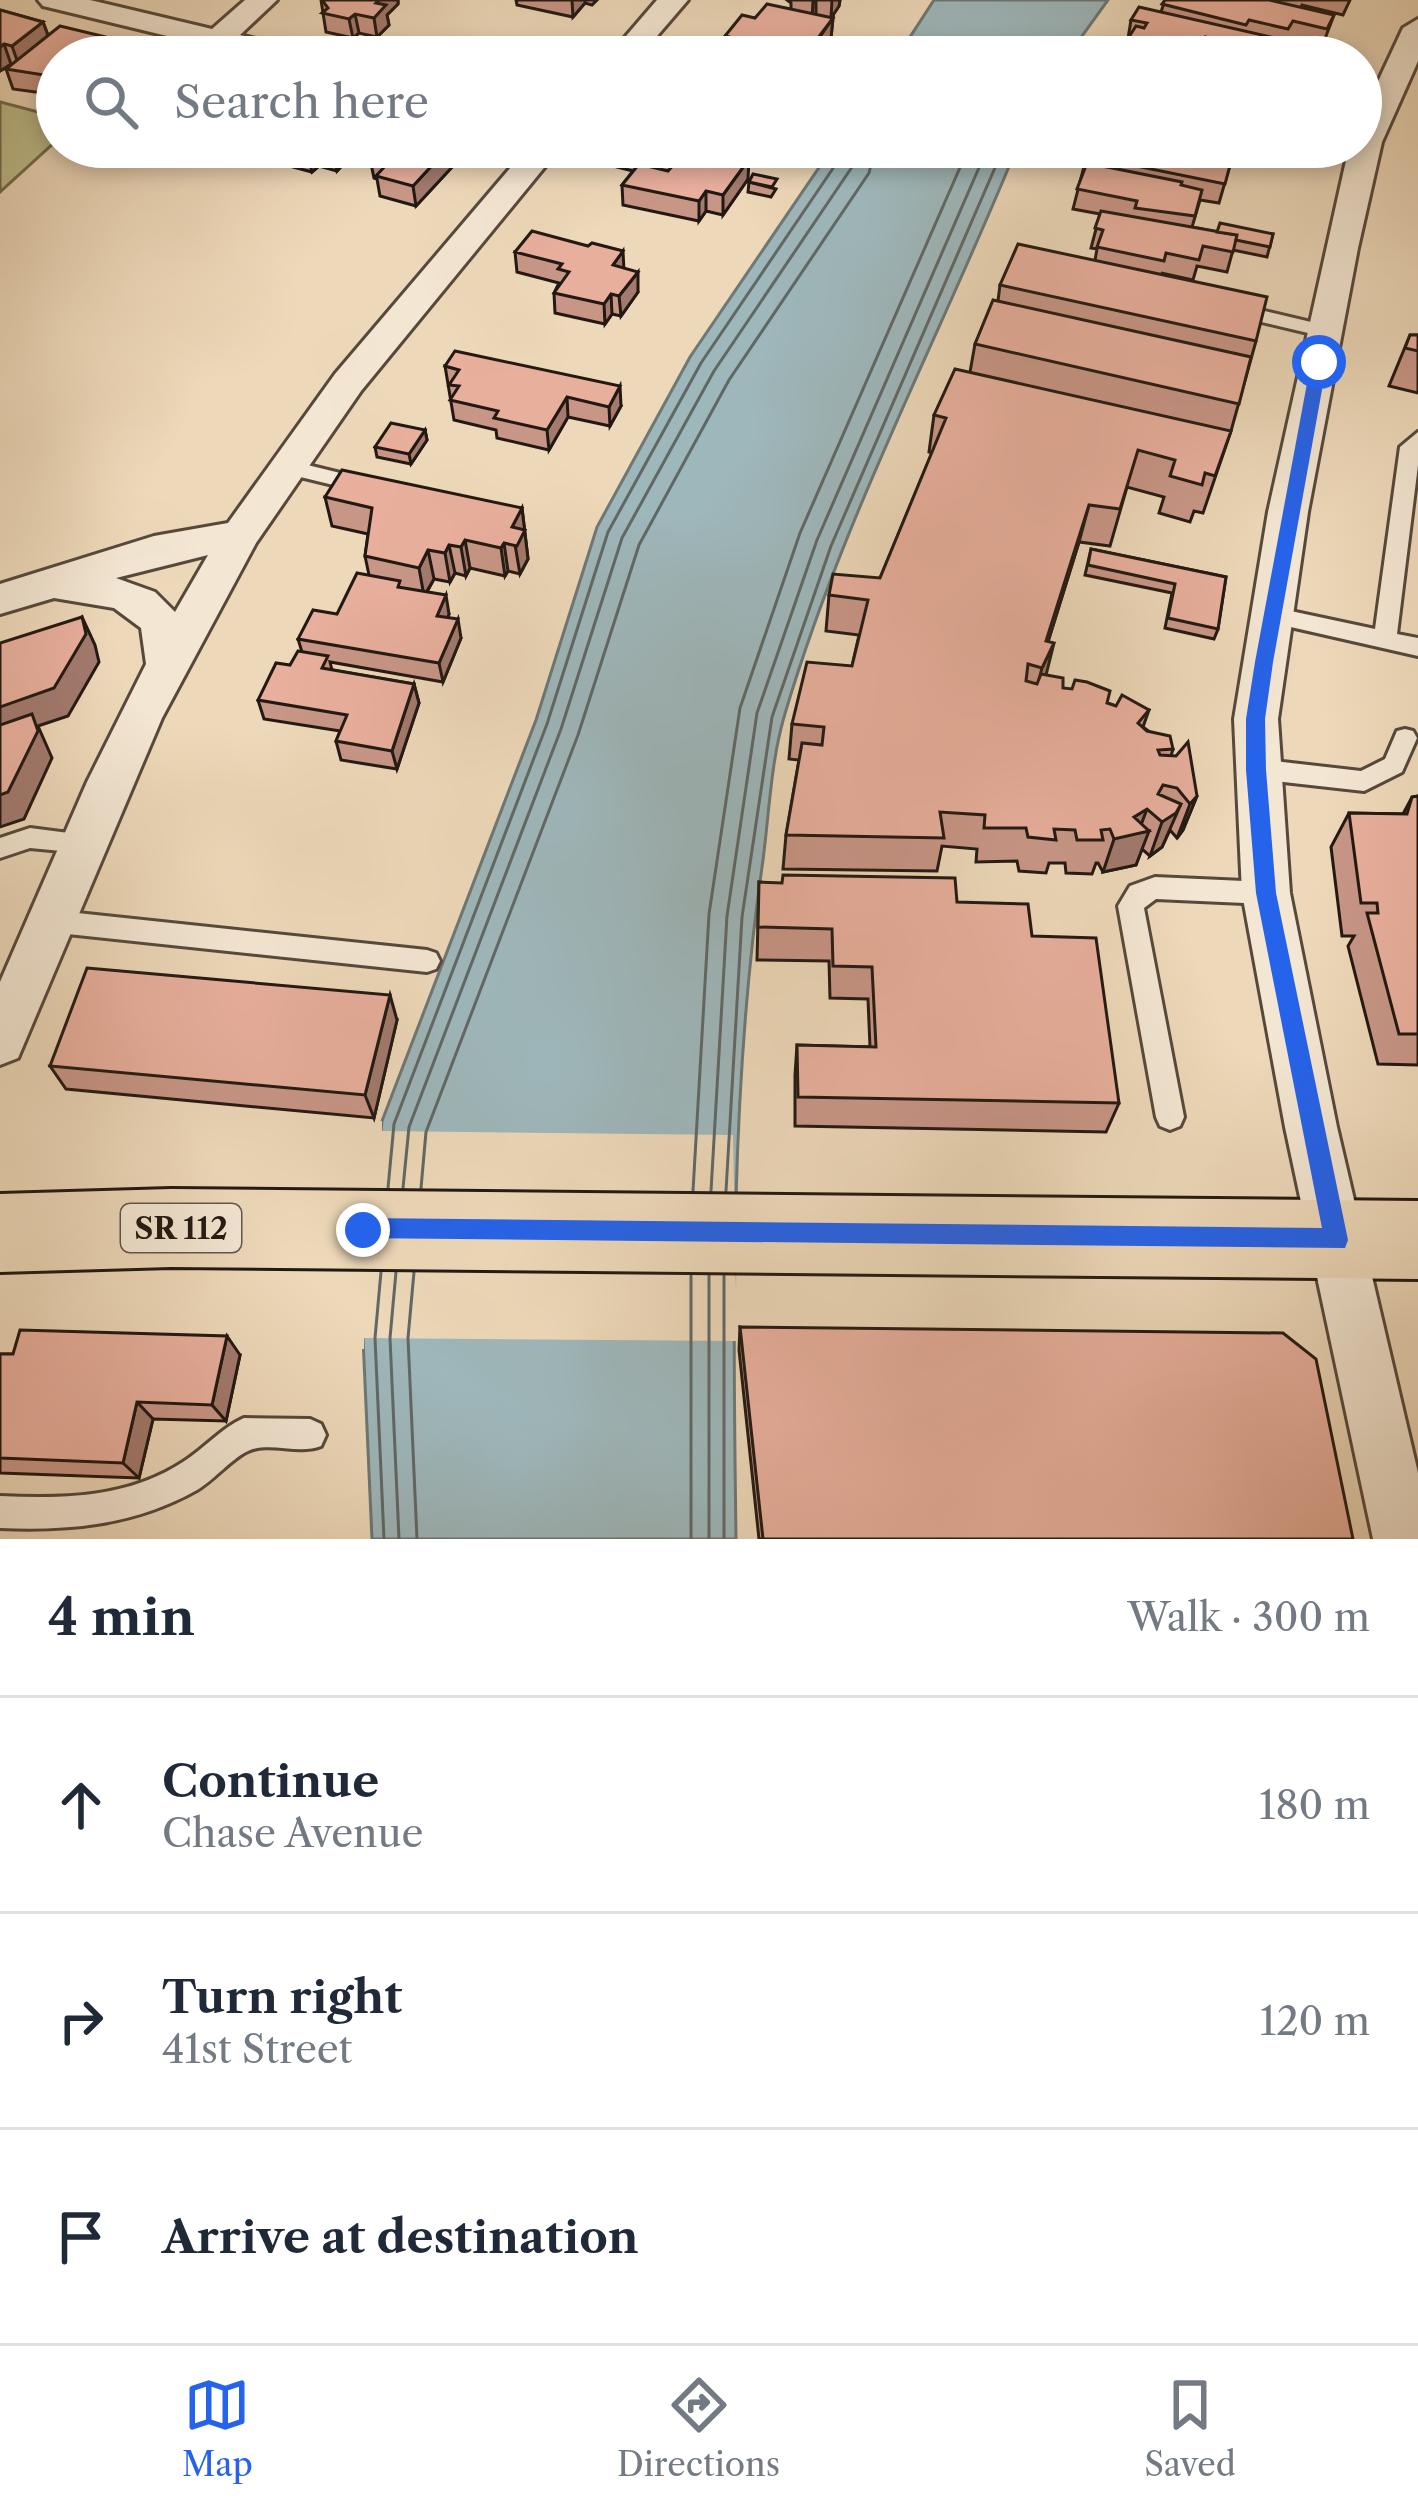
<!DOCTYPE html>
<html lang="en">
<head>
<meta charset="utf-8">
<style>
  :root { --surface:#fff; --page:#f6f6f7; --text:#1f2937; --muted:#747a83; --line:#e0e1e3; --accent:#2563eb }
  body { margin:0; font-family:"Libre Caslon Text",serif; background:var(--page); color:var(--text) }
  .stop { position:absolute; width:36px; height:36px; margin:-27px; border:9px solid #2563eb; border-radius:50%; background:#fff }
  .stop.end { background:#2563eb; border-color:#fff; box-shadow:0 3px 12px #0008 }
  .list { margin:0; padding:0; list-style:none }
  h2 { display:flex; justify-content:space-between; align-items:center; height:156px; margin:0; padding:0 48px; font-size:51px }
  h2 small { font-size:39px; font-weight:400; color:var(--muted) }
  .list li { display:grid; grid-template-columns:78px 1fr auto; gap:36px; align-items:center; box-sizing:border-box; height:216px; padding:0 48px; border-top:3px solid var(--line) }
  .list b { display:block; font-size:45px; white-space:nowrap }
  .list p { margin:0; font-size:39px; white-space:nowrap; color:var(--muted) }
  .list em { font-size:39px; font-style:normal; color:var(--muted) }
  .icon { flex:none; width:66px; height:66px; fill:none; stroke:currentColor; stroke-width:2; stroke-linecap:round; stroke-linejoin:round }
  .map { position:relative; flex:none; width:1418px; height:1539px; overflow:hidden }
  .search { position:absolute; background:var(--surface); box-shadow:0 6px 18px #0003; left:36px; right:36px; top:36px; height:132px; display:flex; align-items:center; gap:30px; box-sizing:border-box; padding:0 42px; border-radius:66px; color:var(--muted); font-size:45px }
  .sheet { height:804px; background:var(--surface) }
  nav { display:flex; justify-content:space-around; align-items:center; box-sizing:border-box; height:168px; border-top:3px solid var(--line); background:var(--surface); font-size:33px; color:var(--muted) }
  nav a { display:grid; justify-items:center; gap:6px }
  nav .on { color:var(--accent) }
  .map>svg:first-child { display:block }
  .green { fill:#bebd8b; stroke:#706b4e; stroke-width:3 }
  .water { fill:#9eb7bb; stroke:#6d7877; stroke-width:3 }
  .pier { fill:#edd8b9 }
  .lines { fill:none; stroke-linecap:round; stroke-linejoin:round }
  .shore { stroke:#606866; stroke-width:3 }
  .service-casing { stroke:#56493c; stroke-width:6 }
  .minor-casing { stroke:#56493c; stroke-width:6 }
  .primary-casing { stroke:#231912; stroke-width:6 }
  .service { fill:#f3e6d2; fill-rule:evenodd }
  .minor { fill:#f3e6d2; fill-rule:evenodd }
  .primary { fill:#edd8b9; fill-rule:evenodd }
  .wall { fill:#c89687; stroke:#231912; stroke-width:3 }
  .shaded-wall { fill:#a27a6e; stroke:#231912; stroke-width:3 }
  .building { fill:#e8af9d; stroke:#231912; stroke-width:3 }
  .route { fill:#2563eb }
  .labels { text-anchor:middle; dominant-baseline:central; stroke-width:9; stroke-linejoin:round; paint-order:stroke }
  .shield { fill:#f3e6d2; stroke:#61564c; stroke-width:3 }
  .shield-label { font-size:30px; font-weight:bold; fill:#231912 }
</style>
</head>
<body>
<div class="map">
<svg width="1418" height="1539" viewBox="0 0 1418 1539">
  <rect width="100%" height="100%" fill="#edd8b9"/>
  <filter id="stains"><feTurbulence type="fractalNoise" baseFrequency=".00167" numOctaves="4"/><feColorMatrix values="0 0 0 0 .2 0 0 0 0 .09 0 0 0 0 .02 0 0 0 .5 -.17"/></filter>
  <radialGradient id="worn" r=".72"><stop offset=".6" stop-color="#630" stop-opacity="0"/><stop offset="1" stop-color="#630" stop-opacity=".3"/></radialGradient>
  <!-- green -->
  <path class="green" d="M0 102 57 117V140L0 192Z"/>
  <!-- water -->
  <g class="water">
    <path d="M934 0H1108L1067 57H897Z"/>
    <path d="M833 147H1017C940 337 842 519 784 717 771 762 769 814 763 860 730 1084 733 1314 736 1539H372L363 1338 382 1121 536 720 597 527 690 357Z"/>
  </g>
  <!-- pier -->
  <path class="pier" d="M382 1121V1131L733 1135 737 1341 364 1338V1349H358L376 1122Z"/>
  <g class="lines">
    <!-- shore -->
    <g class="shore">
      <path d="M388 1188 394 1124 547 724 608 532 701 363 840 158 842 147"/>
      <path d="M403 1188 409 1127 561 729 622 538 714 371 852 167 857 147"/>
      <path d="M421 1188 426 1132 578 735 639 545 729 380 869 173 875 147"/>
      <path d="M693 1191 709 914 740 708 800 533 969 147"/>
      <path d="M711 1191 727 916 757 713 817 540 988 147"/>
      <path d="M726 1191 742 917 772 717 831 546 1004 147"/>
      <path d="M381 1272 375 1338 384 1539"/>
      <path d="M396 1272 390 1338 399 1539"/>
      <path d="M414 1272 408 1338 417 1539"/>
      <path d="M691 1275V1539"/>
      <path d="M709 1275V1539"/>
      <path d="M724 1275V1539"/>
    </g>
    <!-- service casing -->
    <g class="service-casing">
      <g id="service">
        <path d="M1235 304 1332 327 1335 331 1325 337 1228 314 1226 310Z"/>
        <path d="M1418 432V465L1397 634 1418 638V656L1264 621 1261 615 1272 607 1375 629 1400 447Z"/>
        <path d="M287 460 373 481 376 486 366 493 280 472 277 467 280 462Z"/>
        <path d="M1405 729 1413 731 1417 738 1402 772 1364 791 1256 779 1248 776 1244 769 1248 762 1256 759 1361 771 1385 759 1397 731Z"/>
        <path d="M30 828 92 836 95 843 92 850 83 853 30 848 0 858V838Z"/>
        <path d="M1155 877 1266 882 1275 885 1279 893 1275 901 1266 904 1156 899 1144 908 1184 1117 1180 1126 1170 1130 1160 1126 1156 1117 1118 906 1130 886Z"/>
        <path d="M49 910 427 950 436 953 440 961 436 969 427 972 49 932 40 929 36 921 40 913Z"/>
        <path d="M244 1418 310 1419 321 1424 326 1435 321 1446C299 1455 269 1441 248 1451 232 1458 214 1480 197 1490 135 1525 70 1531 0 1528V1496C63 1499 128 1498 183 1462 204 1449 221 1428 244 1418Z"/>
      </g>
    </g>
    <!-- minor casing -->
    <g class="minor-casing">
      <g id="minor">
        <path d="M38 0H90L212 29 245 0H277L240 35 303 51 307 57H254L43 6Z"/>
        <path d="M657 0H688L639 57H608Z"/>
        <path d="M1418 19V61L1382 142 1358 248 1308 512 1278 719 1290 893 1337 1127 1418 1473V1539H1373L1285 1127 1242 893 1234 719 1268 512 1349 147H1361V118L1403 28Z"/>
        <path d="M528 147H561L361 391 256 543 162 718 18 1058 0 1065V982L87 782 146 664 141 628 114 608 54 598 0 614V584L154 536 228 523 335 374ZM208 555 175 612 155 592 116 578Z"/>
      </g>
    </g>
    <!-- primary casing -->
    <g class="primary-casing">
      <path id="primary" d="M171 1189 1418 1201V1279L171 1267 0 1272V1194Z"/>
    </g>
    <!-- service -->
    <use href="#service" class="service"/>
    <!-- minor -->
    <use href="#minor" class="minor"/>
    <!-- primary -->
    <use href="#primary" class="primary"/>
  </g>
  <!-- wall -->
  <g class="wall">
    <path d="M321 0H398V4L387 15 389 25 377 37 359 33 353 38 326 32Z"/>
    <path d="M516 0H597L592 5 585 3 573 17 517 5Z"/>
    <path d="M787 0H840L839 6 831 18H833L831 38 817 57H698L718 53 725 45V36L755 18 791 9V3Z"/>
    <path d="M1165 0H1350L1343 15 1302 5 1301 8 1334 15 1321 49 1306 45 1303 57H1125L1131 20 1161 12Z"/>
    <path d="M0 10 43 22 48 35 114 51 180 55 181 57H57V95L13 89 6 69 12 64 0 71Z"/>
    <path d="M288 147H377L362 162 349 158 337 171 319 166 312 172 293 167Z"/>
    <path d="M381 147H467V151L416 206 380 196 377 179 374 178 370 159Z"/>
    <path d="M616 147H756L752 153 735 148 731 154 748 179 723 215 706 211 699 221 623 205 622 185 633 171 617 167Z"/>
    <path d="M1089 147H1204L1202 152 1232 158 1219 203 1200 200 1192 227 1217 232 1273 234 1267 257 1233 250 1227 272 1197 266 1193 280 1161 273 1256 341 1231 431 1203 513 1194 511 1190 522 1159 513 1164 497 1127 487 1110 546 1079 542 1048 642 1046 675 1063 688 1116 706 1149 710 1143 727 1173 749 1171 756 1197 796 1183 830 1177 838 1170 830 1162 847 1150 856 1142 849 1136 865 1103 872 1098 863H1096L1092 874 1066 873 1065 863H1049L1046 873 1019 871 1017 861 976 862 977 849 942 846 937 871 783 869 786 835 799 760 789 759 792 724 852 666 859 635 826 631 829 595 880 578 932 453 929 452 934 415 970 372 975 344 998 301 1000 285 1095 260 1097 249 1091 248 1100 214 1073 209Z"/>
    <path d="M1233 147H1284L1277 166 1230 156Z"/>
    <path d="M749 182 776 189 771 197 748 192Z"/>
    <path d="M515 252 624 268 638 292 621 316 612 314 605 324 555 313 554 293 559 283 517 272Z"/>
    <path d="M1410 335H1418V393L1389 386Z"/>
    <path d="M445 366 621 406 610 426 568 417 549 450 497 438 496 430 454 420Z"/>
    <path d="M425 430 427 440 411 464 377 457 375 447Z"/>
    <path d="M325 497 522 508 528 559 520 574 508 571 505 576 470 568 466 576 455 573 450 582 434 579 427 592 449 614 448 617 461 638 443 682 330 662 332 670 414 684 419 703 397 769 341 760 336 741 340 731 264 719 258 700 302 652 298 639 337 614 369 575 365 556 368 534 332 526Z"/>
    <path d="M1091 549 1226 577 1218 629 1214 639 1165 628 1172 593 1085 575Z"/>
    <path d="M1418 796V1065L1378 1064 1348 946 1354 936H1342L1331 847 1349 813 1403 814 1412 797Z"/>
    <path d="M759 882 957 902 1032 936 1119 1103 1106 1132 795 1126V1075L797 1045 870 1047 868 999 830 998 829 961 757 960Z"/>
    <path d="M397 1020 374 1118 66 1089 50 1066Z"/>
    <path d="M740 1327 1353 1539H759L739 1350Z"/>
    <path d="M0 1354 240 1355 226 1421 153 1419 139 1478 0 1473Z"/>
  </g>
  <!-- shaded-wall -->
  <g class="shaded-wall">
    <path d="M379 0H398V4L387 15 389 25 377 37 374 18 376 3Z"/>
    <path d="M572 0H585V3L573 17Z"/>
    <path d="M816 0V15L812 20 813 1Z"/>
    <path d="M832 0H840L839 6 831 18Z"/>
    <path d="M355 14 359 33 353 38 349 19Z"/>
    <path d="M833 18 831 38 817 57H806Z"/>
    <path d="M43 22 50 41 19 66 12 46Z"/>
    <path d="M1205 37 1200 57H1189L1190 51Z"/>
    <path d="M110 38 116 57H88Z"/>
    <path d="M4 44 11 64 0 71V47Z"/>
    <path d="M57 70V95L50 76Z"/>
    <path d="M313 147H315L319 166 312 172 307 152Z"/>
    <path d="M337 147H347L349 158 337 171 333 151Z"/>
    <path d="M360 147H377L362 162Z"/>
    <path d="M449 147H467V151L416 206 413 186Z"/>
    <path d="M749 159 748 179 723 215V195Z"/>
    <path d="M706 191V211L699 221V201Z"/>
    <path d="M623 251 624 271 613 265Z"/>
    <path d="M638 272V292L621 316 619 296Z"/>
    <path d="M611 294 612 314 605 324 604 304Z"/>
    <path d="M620 386 621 406 610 426 609 407Z"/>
    <path d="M567 397 568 417 549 450 547 430Z"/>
    <path d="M425 430 427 440 411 464 409 454Z"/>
    <path d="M1089 505 1079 542 1040 667 1046 641Z"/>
    <path d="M522 508 528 559 520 574 512 527Z"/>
    <path d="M465 540 470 568 466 576 461 547Z"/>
    <path d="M504 543 508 571 505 576 501 548Z"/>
    <path d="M449 545 455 573 450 582 445 553Z"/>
    <path d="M428 550 434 579 424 596 419 568Z"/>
    <path d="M446 595 449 614 441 635 437 616Z"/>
    <path d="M82 617 95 645 99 662 68 716 38 726 52 758 24 819 0 827V707Z"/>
    <path d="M458 619 461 638 443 682 439 663Z"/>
    <path d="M1054 643 1045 679 1033 703 1042 668Z"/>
    <path d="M414 684 419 703 397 769 392 751Z"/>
    <path d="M1197 796 1183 830 1177 838 1190 804Z"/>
    <path d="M1181 804 1162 847 1150 856 1162 822Z"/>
    <path d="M1147 809 1138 833 1149 831 1136 865 1103 872 1114 839 1134 817Z"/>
    <path d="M390 995 397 1020 374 1118 365 1095Z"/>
    <path d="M227 1336 240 1355 226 1421 212 1405Z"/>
    <path d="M137 1402 153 1419 139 1478 123 1463Z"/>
  </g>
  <!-- building -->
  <g class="building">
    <path d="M322 0H379L376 3 386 5 374 18 355 14 349 19 322 13 328 8Z"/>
    <path d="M1165 0H1269L1334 15 1327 29 1293 21 1288 29 1249 20 1246 25 1162 4Z"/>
    <path d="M767 4 833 18 806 54 725 36 742 15 755 18Z"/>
    <path d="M1139 7 1306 45 1301 57H1266L1269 52 1205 37 1190 51 1129 37 1136 26 1144 28 1147 23 1131 20Z"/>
    <path d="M0 10 43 22 12 46 4 44 0 47Z"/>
    <path d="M60 26 110 38 88 57H57V70L50 76 6 69Z"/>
    <path d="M125 42 180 55 178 57H107Z"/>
    <path d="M724 44 779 57H698L702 49 718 53Z"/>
    <path d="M288 147H313L307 152Z"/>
    <path d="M381 147H449L413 186 376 176 388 163 370 159Z"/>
    <path d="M617 147H700L749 159 723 195 706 191 699 201 622 185 639 164 668 171 676 162Z"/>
    <path d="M1089 147H1175L1232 158 1225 184 1141 167 1144 162 1087 151Z"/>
    <path d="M1087 163 1182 182 1181 185 1202 190 1195 216 1135 208 1137 201 1077 189Z"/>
    <path d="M753 174 777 179 772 187 749 182Z"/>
    <path d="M1101 211 1237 235 1233 252 1203 246 1199 260 1166 253 1164 261 1097 247 1103 230 1095 228Z"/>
    <path d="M1220 223 1273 234 1270 247 1236 240 1237 235 1217 232Z"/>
    <path d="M532 231 588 246 592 243 623 251 613 265 638 272 619 296 611 294 604 304 554 293 569 272 558 269 562 264 515 252Z"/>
    <path d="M1018 244 1267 297 1256 341 1000 285Z"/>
    <path d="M993 300 1251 357 1239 404 975 344Z"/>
    <path d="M1410 335H1418V351L1405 348Z"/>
    <path d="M455 351 620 386 609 407 567 397 547 430 494 418 498 411 450 400 459 386 449 385 459 370 445 366Z"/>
    <path d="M955 369 1231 431 1215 476 1205 473 1202 485 1170 476 1175 460 1138 450 1120 509 1089 505 1046 641 1054 643 1042 668 1028 664 1026 681 1037 684 1041 674 1063 678V688L1072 689 1075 680 1087 682 1110 691 1107 703 1116 706 1122 695 1149 710 1138 723 1147 731 1170 736 1173 749 1158 750 1160 755 1176 756 1188 742 1197 796 1190 804 1177 788 1163 785 1158 794 1181 804 1176 813 1162 822 1147 809 1134 817 1149 831 1114 839 1110 829 1101 830 1103 840H1077L1075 830 1054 829 1056 840 1028 837 1026 828H984L985 815 940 812 944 838 786 835 802 743 822 745 824 727 792 724 807 662 852 666 868 600 829 595 833 574 880 578 946 418 934 415Z"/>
    <path d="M391 423 425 430 409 454 375 447Z"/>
    <path d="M342 470 522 508 512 527 525 530 517 546 504 543 501 548 465 540 461 547 449 545 445 553 428 550 419 568 365 556 372 508 325 497Z"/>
    <path d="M1091 549 1226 577 1218 629 1168 618 1175 584 1088 565Z"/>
    <path d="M357 573 400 581 398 587 446 595 437 616 458 619 439 663 298 639 313 610 337 614Z"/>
    <path d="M82 617 86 634 54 688 0 707V643Z"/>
    <path d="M298 651 328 656 322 668 414 684 392 751 336 741 347 715 258 700 276 663 290 665Z"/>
    <path d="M32 714 38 731 8 792 0 795V725Z"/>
    <path d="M1418 796V1034H1399L1367 913H1378L1377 903H1361L1349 813 1407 814 1412 797Z"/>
    <path d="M783 875 955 878 957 902 1028 904 1032 936 1096 938 1119 1103 798 1097 797 1045 876 1047 872 967 833 966 832 929 758 927 759 882 782 883Z"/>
    <path d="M87 968 390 995 365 1095 50 1066Z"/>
    <path d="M740 1327 1283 1333 1316 1359 1353 1539H763Z"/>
    <path d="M20 1330 227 1336 212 1405 137 1402 123 1463 0 1458V1354H13Z"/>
  </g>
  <!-- route -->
  <path class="route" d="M1319 356 1327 362 1273 662 1265 719 1266 770 1276 893 1348 1240 1345 1248 354 1238 351 1230 363 1218 1322 1228 1256 893 1246 770V719L1255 662 1311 362Z"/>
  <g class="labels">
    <!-- shield labels -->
    <rect class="shield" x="121" y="1204" width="120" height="48" rx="9"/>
    <g class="shield-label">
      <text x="181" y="1228">SR 112</text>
    </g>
  </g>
  <rect width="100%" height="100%" filter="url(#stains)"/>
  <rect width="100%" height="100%" fill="url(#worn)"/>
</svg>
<div class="stop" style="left:1319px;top:362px"></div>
<div class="stop end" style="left:363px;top:1230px"></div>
<div class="search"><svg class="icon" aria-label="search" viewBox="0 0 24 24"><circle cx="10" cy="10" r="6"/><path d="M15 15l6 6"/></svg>Search here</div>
</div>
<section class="sheet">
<h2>4 min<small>Walk · 300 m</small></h2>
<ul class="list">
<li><svg class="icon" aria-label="ahead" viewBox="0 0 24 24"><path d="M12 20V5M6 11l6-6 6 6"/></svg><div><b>Continue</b><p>Chase Avenue</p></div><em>180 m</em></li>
<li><svg class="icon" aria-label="right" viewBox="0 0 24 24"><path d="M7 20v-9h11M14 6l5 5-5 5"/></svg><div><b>Turn right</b><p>41st Street</p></div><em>120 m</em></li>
<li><svg class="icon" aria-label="arrive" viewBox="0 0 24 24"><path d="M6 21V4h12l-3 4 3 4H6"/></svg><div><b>Arrive at destination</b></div></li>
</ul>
</section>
<nav>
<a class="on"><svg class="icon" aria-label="map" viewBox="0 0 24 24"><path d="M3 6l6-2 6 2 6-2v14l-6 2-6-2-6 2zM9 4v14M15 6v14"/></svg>Map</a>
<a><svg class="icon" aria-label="directions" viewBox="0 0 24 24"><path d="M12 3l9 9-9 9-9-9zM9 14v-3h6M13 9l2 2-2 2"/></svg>Directions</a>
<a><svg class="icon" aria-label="saved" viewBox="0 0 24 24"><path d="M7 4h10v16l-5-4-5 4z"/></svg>Saved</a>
</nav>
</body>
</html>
